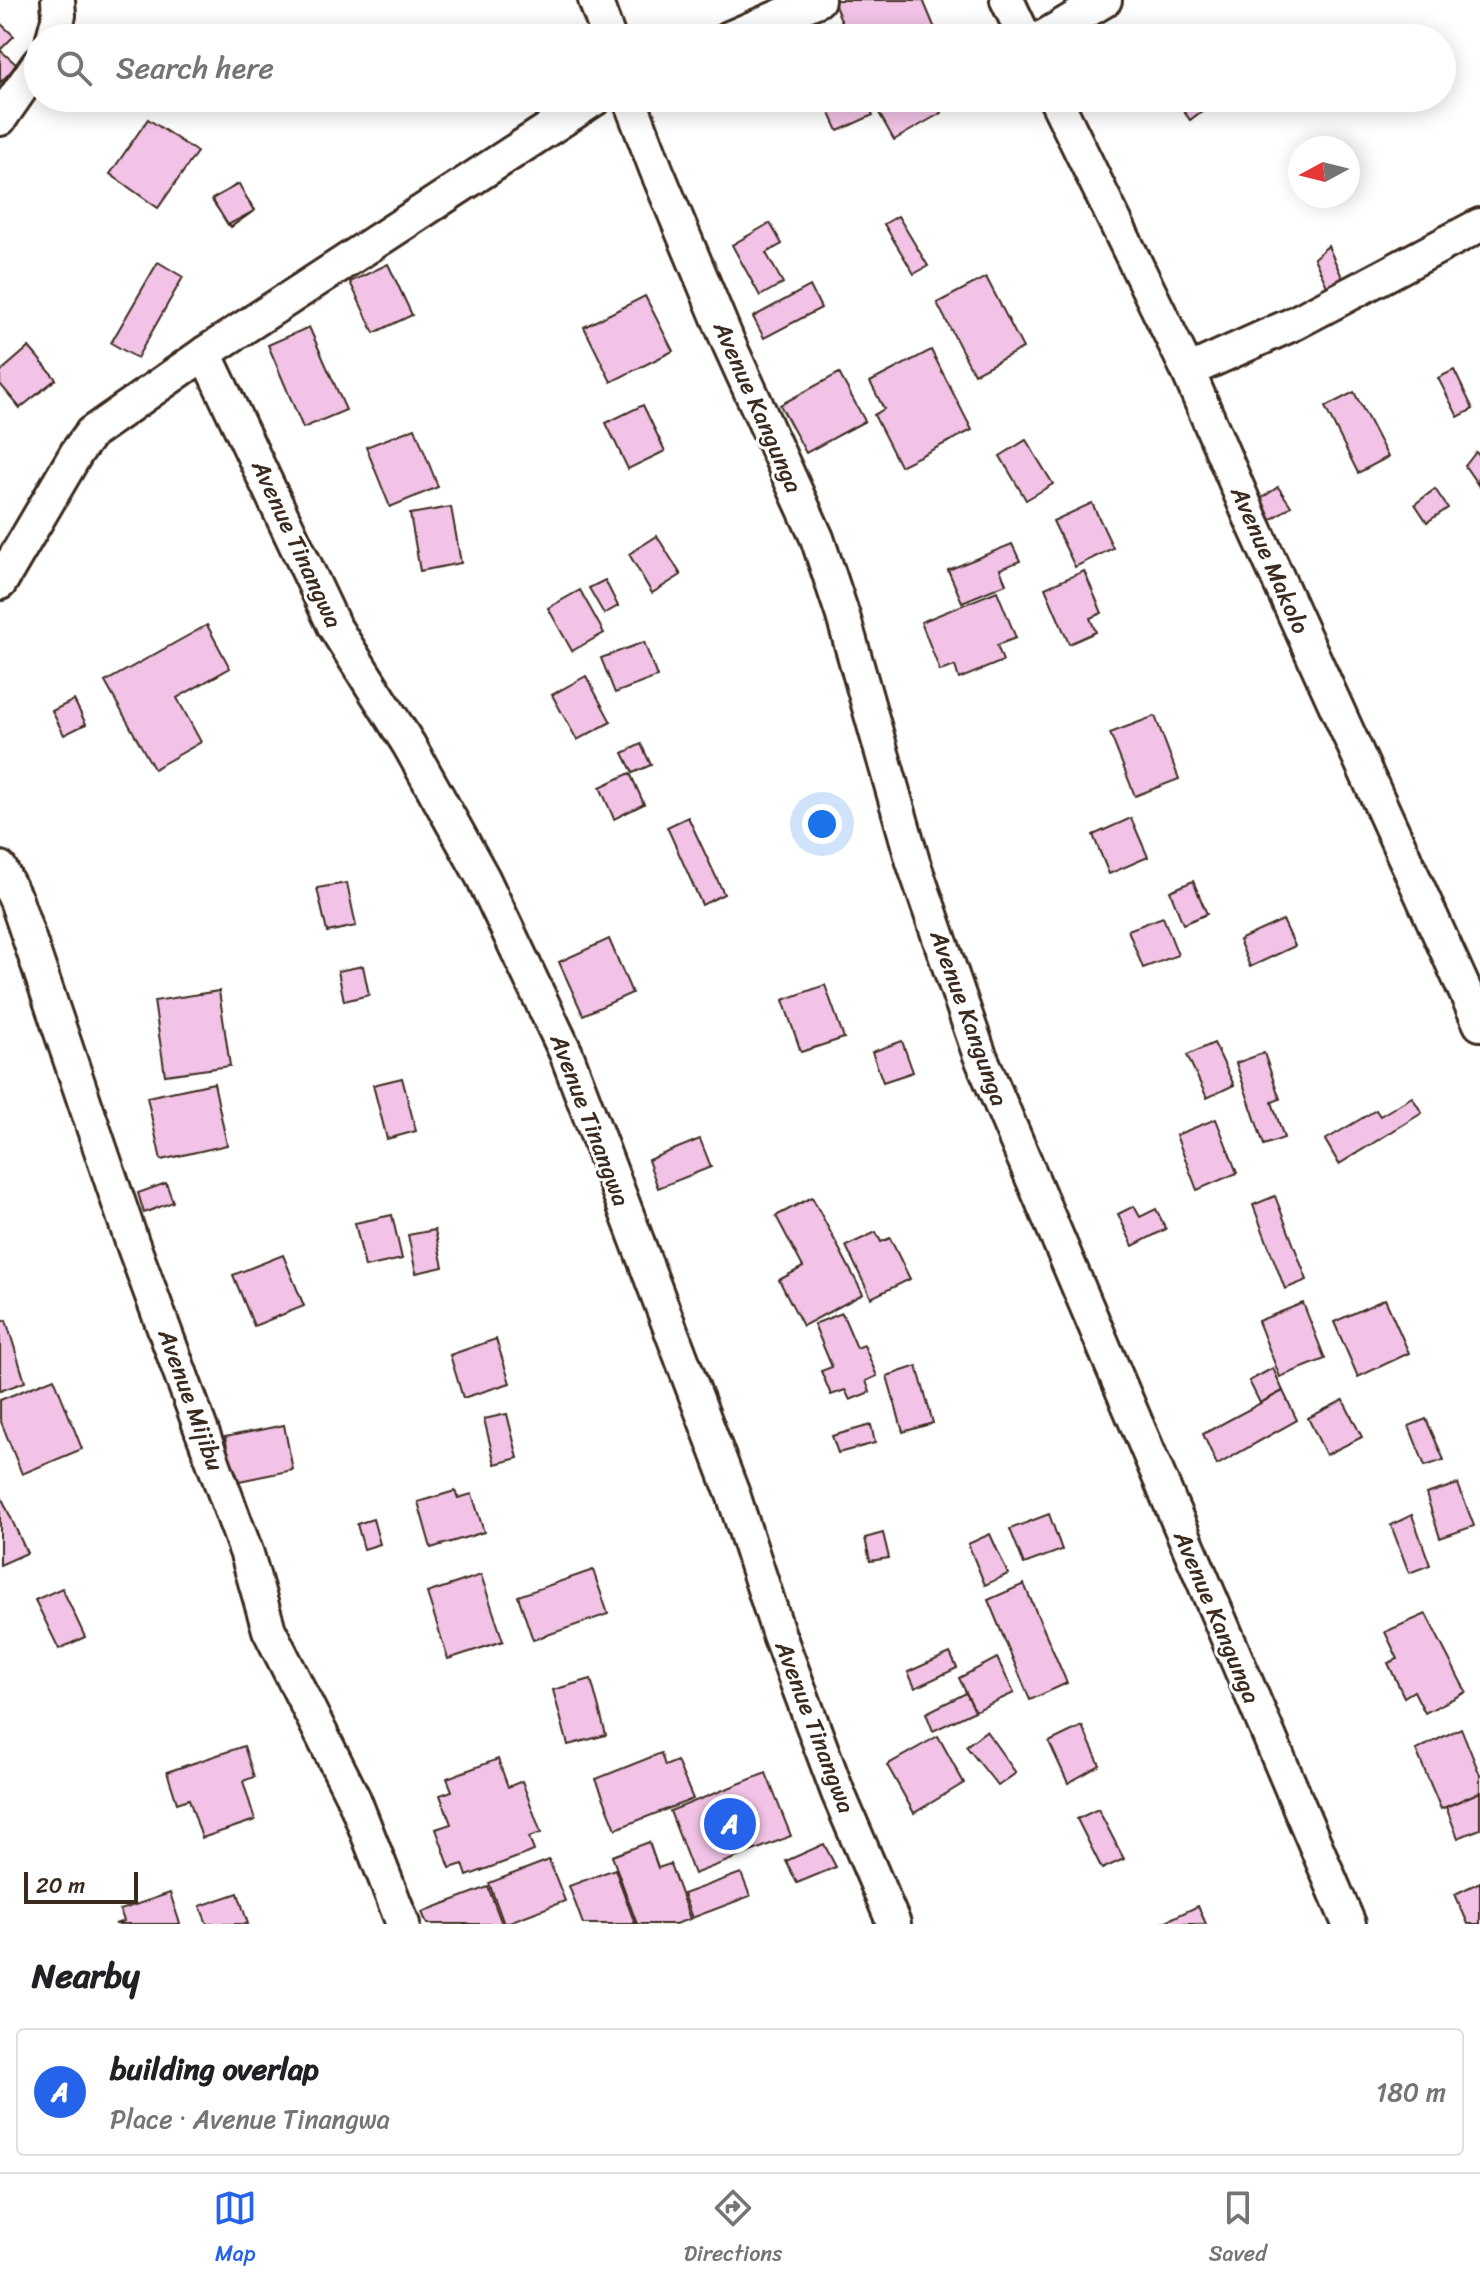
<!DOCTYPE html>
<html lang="en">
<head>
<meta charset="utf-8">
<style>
  :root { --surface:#fff; --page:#f2f2f2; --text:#202124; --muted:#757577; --line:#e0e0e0; --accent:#2563eb }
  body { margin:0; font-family:Sriracha,sans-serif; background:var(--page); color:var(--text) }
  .compass { position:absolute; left:1288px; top:136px; width:72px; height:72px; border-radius:50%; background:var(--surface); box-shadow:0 4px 20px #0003; rotate:263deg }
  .scale { position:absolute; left:24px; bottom:20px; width:114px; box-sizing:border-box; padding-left:8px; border:4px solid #3b2a1e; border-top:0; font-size:22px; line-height:28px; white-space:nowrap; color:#3b2a1e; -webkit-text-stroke:6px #fff; paint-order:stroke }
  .you { position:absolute; left:822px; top:824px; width:28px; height:28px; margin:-20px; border:6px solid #fff; border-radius:50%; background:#1a73e8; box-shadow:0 0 0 12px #1a73e833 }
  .badge { display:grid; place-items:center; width:52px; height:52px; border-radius:50%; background:var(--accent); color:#fff; font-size:26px; font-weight:700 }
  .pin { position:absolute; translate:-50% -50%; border:4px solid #fff; box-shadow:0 2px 8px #0006 }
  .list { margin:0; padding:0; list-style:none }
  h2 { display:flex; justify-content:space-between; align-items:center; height:104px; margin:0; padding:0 32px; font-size:34px }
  h2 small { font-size:26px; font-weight:400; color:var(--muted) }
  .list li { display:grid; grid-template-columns:52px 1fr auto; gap:24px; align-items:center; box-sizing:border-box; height:128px; margin:0 16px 16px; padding:0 16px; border:2px solid var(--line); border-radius:8px }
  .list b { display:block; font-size:30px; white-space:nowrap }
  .list p { margin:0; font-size:26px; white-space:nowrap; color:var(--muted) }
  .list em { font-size:26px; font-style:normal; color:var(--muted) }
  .icon { flex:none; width:44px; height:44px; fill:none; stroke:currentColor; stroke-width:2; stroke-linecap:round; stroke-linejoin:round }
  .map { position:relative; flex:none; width:1480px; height:1924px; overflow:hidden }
  .search { position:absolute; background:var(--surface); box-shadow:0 4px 20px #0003; left:24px; right:24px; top:24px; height:88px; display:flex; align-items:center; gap:20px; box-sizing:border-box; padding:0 28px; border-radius:44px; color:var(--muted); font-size:30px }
  .sheet { height:248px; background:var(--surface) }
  nav { display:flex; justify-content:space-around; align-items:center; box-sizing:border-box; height:112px; border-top:2px solid var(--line); background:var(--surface); font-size:22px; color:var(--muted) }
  nav a { display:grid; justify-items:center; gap:4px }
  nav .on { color:var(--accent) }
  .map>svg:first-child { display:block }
  .building { fill:#f2c3e6; stroke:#3b2a1e; stroke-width:2 }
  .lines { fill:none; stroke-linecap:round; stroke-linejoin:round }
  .minor-casing { stroke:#3b2a1e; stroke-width:38 }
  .minor { stroke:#fff; stroke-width:32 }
  .labels { text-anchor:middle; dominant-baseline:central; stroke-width:6; stroke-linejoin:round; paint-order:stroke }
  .street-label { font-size:24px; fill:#3b2a1e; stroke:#fff }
</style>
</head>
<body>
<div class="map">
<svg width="1480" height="1924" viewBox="0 0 1480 1924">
  <rect width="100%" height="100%" fill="#fff"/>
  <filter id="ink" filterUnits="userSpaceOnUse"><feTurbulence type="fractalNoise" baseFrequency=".0125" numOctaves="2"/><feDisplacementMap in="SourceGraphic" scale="16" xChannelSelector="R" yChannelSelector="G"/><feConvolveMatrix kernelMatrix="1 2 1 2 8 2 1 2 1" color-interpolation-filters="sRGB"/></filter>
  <g filter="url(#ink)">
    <!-- building -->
    <g class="building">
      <path d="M833 0H923L936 31 918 38H848Z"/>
      <path d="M0 23 14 36 0 50 17 65 0 83Z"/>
      <path d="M823 98H865L873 115 838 131Z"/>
      <path d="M906 98H932L941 113 894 140 879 113Z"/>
      <path d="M1174 98H1219L1190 120Z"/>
      <path d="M148 119 197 152 158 208 110 174Z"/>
      <path d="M237 184 255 210 231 227 213 202Z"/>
      <path d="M239 184 254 211 228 225 212 199Z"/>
      <path d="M898 216 928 266 914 274 884 224Z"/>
      <path d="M770 223 782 244 766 253 783 283 760 296 732 245Z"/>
      <path d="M1328 246 1347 288 1331 295 1314 258Z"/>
      <path d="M158 262 183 277 137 358 111 343Z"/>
      <path d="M388 264 412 315 374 333 350 282Z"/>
      <path d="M986 277 1023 348 974 374 937 303Z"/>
      <path d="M810 286 821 308 764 338 753 317Z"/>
      <path d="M645 296 673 351 611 382 584 327Z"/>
      <path d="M309 327 346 410 303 428 268 345Z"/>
      <path d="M29 347 56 379 20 408 0 384V372Z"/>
      <path d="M931 350 972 430 900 466 874 415 884 409 870 382Z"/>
      <path d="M1454 370 1473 409 1458 417 1438 378Z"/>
      <path d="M839 373 865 421 806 453 780 405Z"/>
      <path d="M1354 392 1388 457 1358 473 1325 407Z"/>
      <path d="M643 405 665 451 628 469 606 423Z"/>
      <path d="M415 428 438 487 390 507 366 447Z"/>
      <path d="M1026 440 1053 484 1026 500 1000 456Z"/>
      <path d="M1476 452 1480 457 1478 485 1465 466Z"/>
      <path d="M1278 487 1291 506 1268 522 1256 502Z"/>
      <path d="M1435 489 1448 508 1427 522 1415 504Z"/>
      <path d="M1092 503 1113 548 1075 567 1053 521Z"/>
      <path d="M451 507 461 563 420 571 410 514Z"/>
      <path d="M657 536 681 575 652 593 629 554Z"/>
      <path d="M1012 544 1020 561 1000 569 1006 584 962 602 948 570Z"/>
      <path d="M1084 571 1102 613 1090 618 1096 632 1069 644 1045 588Z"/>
      <path d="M605 580 618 606 604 614 589 588Z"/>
      <path d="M580 590 604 633 572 651 548 608Z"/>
      <path d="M997 591 1016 638 997 645 1003 661 959 679 955 666 940 671 921 622Z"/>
      <path d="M207 625 230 668 177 698 201 742 154 769 105 682Z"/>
      <path d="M644 642 657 677 615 693 601 658Z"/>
      <path d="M586 676 611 722 577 740 552 695Z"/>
      <path d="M74 700 86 724 64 735 52 711Z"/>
      <path d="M1155 716 1179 779 1135 796 1110 733Z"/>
      <path d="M641 744 651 765 633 773 623 753Z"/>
      <path d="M630 773 644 804 614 819 600 787Z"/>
      <path d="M688 817 724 894 702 905 667 827Z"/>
      <path d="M1131 818 1148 857 1109 874 1093 835Z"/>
      <path d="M1193 881 1207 914 1183 924 1170 891Z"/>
      <path d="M347 883 356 926 327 932 317 888Z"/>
      <path d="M1163 917 1178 955 1143 968 1128 930Z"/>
      <path d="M1283 920 1295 946 1250 967 1239 940Z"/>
      <path d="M609 939 632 993 583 1015 559 962Z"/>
      <path d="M363 966 369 995 344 1001 338 971Z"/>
      <path d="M825 985 844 1038 801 1052 783 1000Z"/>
      <path d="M219 991 230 1066 165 1075 154 1001Z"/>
      <path d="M902 1041 913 1072 883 1082 872 1052Z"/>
      <path d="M1214 1043 1234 1085 1207 1098 1187 1055Z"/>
      <path d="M1264 1053 1280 1099 1272 1102 1284 1138 1264 1145 1236 1063Z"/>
      <path d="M402 1078 416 1131 387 1139 373 1085Z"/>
      <path d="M214 1083 227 1145 161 1160 147 1097Z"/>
      <path d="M1412 1097 1422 1113 1339 1164 1325 1140 1376 1110 1380 1116Z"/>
      <path d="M1216 1119 1237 1173 1197 1190 1176 1135Z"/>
      <path d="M700 1139 711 1167 658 1188 648 1160Z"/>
      <path d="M166 1183 173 1202 144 1213 138 1193Z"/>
      <path d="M1275 1196 1307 1280 1285 1289 1253 1205Z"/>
      <path d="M812 1197 863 1294 803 1326 779 1280 803 1267 776 1216Z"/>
      <path d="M1134 1206 1140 1217 1156 1209 1166 1229 1133 1246 1118 1214Z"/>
      <path d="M392 1215 402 1259 365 1267 355 1223Z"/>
      <path d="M435 1230 443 1267 416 1273 408 1235Z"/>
      <path d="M876 1232 881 1242 890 1238 910 1279 871 1298 846 1246Z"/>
      <path d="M283 1255 304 1306 254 1326 233 1275Z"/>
      <path d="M1385 1299 1409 1353 1358 1377 1334 1322Z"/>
      <path d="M1303 1303 1325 1359 1280 1377 1258 1321Z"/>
      <path d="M842 1313 857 1348 864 1345 877 1376 866 1381 870 1392 850 1400 845 1390 831 1395 821 1371 832 1367 814 1324Z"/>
      <path d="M6 1320 25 1382 0 1391V1322Z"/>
      <path d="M496 1339 510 1383 463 1398 450 1355Z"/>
      <path d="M917 1366 933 1423 903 1432 887 1376Z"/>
      <path d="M1273 1368 1283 1391 1260 1403 1249 1381Z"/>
      <path d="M54 1378 82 1449 22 1474 0 1419V1400Z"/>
      <path d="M1283 1391 1297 1420 1217 1465 1203 1434Z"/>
      <path d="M1343 1400 1362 1437 1326 1455 1308 1418Z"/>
      <path d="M507 1414 518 1458 495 1464 484 1419Z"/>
      <path d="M1426 1419 1444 1460 1425 1466 1409 1426Z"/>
      <path d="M284 1425 293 1470 234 1482 225 1437Z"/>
      <path d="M871 1425 875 1443 838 1453 832 1436Z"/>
      <path d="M1458 1484 1474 1526 1440 1538 1426 1494Z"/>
      <path d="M455 1491 458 1498 472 1494 484 1532 431 1548 418 1502Z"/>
      <path d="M0 1494 27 1553 0 1565Z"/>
      <path d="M1049 1514 1062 1550 1024 1564 1010 1529Z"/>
      <path d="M1412 1515 1430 1565 1409 1573 1391 1525Z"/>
      <path d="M373 1519 380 1544 364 1549 357 1524Z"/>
      <path d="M883 1533 889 1558 870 1561 865 1538Z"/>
      <path d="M990 1534 1008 1574 985 1585 968 1544Z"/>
      <path d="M593 1570 608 1614 533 1640 518 1596Z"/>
      <path d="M481 1575 503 1641 448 1659 427 1593Z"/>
      <path d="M1024 1584 1067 1683 1030 1700 988 1600Z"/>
      <path d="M62 1588 85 1637 59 1649 35 1600Z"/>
      <path d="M1426 1614 1466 1692 1425 1713 1414 1691 1404 1697 1388 1663 1398 1659 1385 1632Z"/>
      <path d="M950 1653 957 1668 915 1688 908 1672Z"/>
      <path d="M997 1658 1014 1693 975 1711 959 1678Z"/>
      <path d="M591 1679 606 1735 568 1745 553 1690Z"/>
      <path d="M966 1693 975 1711 933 1731 926 1713Z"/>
      <path d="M1082 1726 1100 1765 1068 1783 1049 1742Z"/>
      <path d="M1461 1728 1480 1775V1792L1441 1809 1416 1750Z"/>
      <path d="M986 1731 1016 1773 998 1786 966 1746Z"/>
      <path d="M938 1736 964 1783 914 1813 887 1765Z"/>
      <path d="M244 1746 254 1777 243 1781 255 1820 202 1838 189 1799 177 1803 167 1772Z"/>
      <path d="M661 1753 665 1766 677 1761 693 1799 616 1829 596 1779Z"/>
      <path d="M498 1759 508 1787 522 1781 541 1833 529 1837 534 1851 467 1876 463 1864 450 1868 436 1829 451 1824 440 1795 452 1791 447 1778Z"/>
      <path d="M766 1773 791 1836 694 1874 670 1811Z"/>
      <path d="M1480 1792V1829L1458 1838 1446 1807Z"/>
      <path d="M1098 1809 1124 1859 1102 1869 1077 1819Z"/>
      <path d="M649 1842 658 1868 670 1864 690 1919 675 1924H637L612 1856Z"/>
      <path d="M824 1844 836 1867 797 1883 786 1861Z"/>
      <path d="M549 1860 565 1901 504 1924 489 1883Z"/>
      <path d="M615 1869 635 1924H583L569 1886Z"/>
      <path d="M741 1873 750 1896 692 1918 683 1894Z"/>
      <path d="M1480 1882V1924H1468L1455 1894Z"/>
      <path d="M488 1887 502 1924H427L422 1912Z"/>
      <path d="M170 1893 180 1924H115L124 1921 120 1910Z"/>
      <path d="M238 1893 248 1924H207L200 1906Z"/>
      <path d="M1198 1906 1206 1924H1160Z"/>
    </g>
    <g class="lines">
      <!-- minor casing -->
      <g class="minor-casing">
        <g id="minor">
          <path d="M595 0 609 38"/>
          <path d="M1007 0 1025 38"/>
          <path d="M53 38 59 15 58 0"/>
          <path d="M729 38 818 0"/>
          <path d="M1042 38 1105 0"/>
          <path d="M629 98 656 169 729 344 817 538 843 616 913 862 979 1053 1349 1924"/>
          <path d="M1055 98 1188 371 1251 519 1480 1024"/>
          <path d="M0 119 38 64"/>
          <path d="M205 353 334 626 409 745 483 878 566 1053 734 1497 779 1635 838 1793 894 1924"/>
          <path d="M1188 371 1293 324 1480 225"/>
          <path d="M0 583 77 452 91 433 205 353 596 98"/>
          <path d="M0 868 16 900 132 1242 247 1554 269 1630 354 1799 403 1924"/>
        </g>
      </g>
      <!-- minor -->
      <use href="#minor" class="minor"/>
    </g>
  </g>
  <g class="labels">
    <!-- street labels -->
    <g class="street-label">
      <text transform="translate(758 407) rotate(66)">Avenue Kangunga</text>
      <text transform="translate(297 544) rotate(65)">Avenue Tinangwa</text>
      <text transform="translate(1270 560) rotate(66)">Avenue Makolo</text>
      <text transform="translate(969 1018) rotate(70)">Avenue Kangunga</text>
      <text transform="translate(590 1120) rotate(69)">Avenue Tinangwa</text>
      <text transform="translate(191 1400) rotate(70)">Avenue Mijibu</text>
      <text transform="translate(1217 1617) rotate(67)">Avenue Kangunga</text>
      <text transform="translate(815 1727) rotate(69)">Avenue Tinangwa</text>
    </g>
  </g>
</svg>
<svg class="compass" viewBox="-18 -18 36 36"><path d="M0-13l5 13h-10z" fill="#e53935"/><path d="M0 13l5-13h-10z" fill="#757577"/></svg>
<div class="scale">20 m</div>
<div class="you"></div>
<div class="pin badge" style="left:730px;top:1824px">A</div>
<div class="search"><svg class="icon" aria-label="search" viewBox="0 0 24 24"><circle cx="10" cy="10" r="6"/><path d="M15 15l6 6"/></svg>Search here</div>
</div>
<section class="sheet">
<h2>Nearby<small></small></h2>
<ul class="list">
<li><span class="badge">A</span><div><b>building overlap</b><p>Place · Avenue Tinangwa</p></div><em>180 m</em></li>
</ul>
</section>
<nav>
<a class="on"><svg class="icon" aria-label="map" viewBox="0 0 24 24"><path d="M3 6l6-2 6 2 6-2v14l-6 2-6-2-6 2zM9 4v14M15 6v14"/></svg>Map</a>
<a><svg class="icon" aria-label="directions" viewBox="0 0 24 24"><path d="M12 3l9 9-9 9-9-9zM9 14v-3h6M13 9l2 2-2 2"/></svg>Directions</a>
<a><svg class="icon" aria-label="saved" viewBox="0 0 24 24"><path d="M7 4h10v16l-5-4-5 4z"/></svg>Saved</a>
</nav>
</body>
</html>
